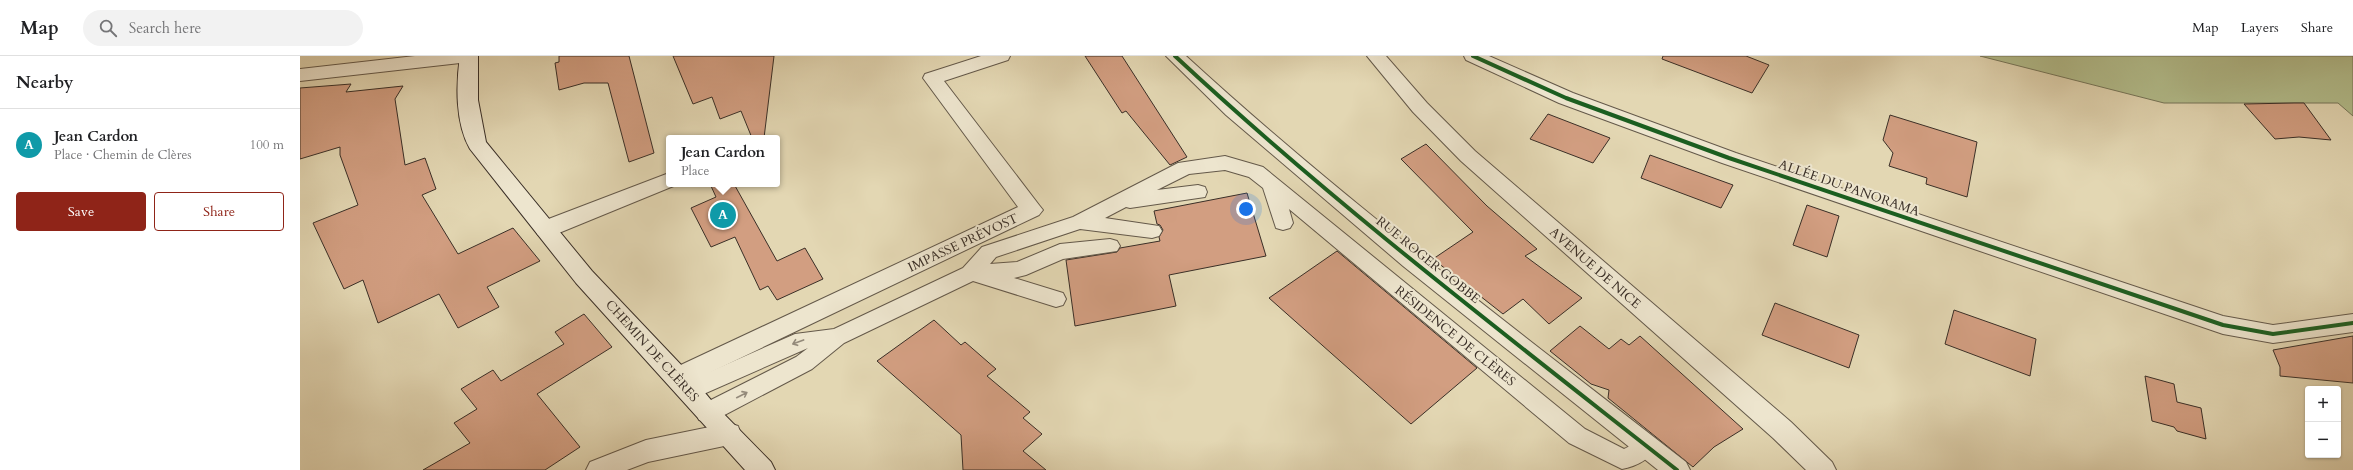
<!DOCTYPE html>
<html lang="en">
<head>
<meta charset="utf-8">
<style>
  :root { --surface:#fff; --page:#f2f2f2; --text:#202124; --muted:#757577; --line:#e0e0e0; --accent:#8f2418 }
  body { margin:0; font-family:Cardo,serif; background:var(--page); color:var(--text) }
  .controls { position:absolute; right:12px; bottom:12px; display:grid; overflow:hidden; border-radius:4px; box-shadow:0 1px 3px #0004 }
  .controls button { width:36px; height:36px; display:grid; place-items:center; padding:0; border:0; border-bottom:1px solid var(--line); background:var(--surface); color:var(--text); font:20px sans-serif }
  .you { position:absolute; left:946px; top:153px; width:14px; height:14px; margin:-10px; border:3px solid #fff; border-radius:50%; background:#1a73e8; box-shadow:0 0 0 6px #1a73e833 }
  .badge { display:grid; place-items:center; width:26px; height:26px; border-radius:50%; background:var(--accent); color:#fff; font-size:13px; font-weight:700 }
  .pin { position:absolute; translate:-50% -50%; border:2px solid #fff; box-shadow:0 1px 4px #0006 }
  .popup { position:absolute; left:366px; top:79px; width:114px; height:52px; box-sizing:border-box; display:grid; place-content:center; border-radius:4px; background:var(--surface); filter:drop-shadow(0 1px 3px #0005); font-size:13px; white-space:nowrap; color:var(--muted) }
  .popup b { font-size:15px; color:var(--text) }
  .popup::after { content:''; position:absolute; left:50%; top:100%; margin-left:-8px; border:8px solid transparent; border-top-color:var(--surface) }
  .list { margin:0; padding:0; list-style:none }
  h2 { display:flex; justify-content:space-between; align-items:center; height:52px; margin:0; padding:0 16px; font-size:17px }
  h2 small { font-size:13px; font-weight:400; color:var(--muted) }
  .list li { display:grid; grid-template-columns:26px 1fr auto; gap:12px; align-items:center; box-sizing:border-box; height:72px; padding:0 16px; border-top:1px solid var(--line) }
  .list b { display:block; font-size:15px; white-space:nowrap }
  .list p { margin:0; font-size:13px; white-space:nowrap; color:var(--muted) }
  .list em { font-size:13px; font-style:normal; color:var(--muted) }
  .actions { display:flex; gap:8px; padding:12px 16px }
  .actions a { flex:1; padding:9px 0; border:1px solid var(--accent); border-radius:4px; text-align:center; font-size:14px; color:var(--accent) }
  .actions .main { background:var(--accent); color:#fff }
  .icon { flex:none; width:22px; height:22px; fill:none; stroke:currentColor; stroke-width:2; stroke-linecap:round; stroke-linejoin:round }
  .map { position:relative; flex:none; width:2053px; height:414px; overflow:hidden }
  header { display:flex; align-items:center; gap:24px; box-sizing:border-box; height:56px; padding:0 20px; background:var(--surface); border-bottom:1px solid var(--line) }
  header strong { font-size:19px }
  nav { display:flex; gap:22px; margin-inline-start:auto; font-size:14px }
  .search { width:280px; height:36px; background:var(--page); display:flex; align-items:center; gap:10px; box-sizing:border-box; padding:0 14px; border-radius:22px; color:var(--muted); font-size:15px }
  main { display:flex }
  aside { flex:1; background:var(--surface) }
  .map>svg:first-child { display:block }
  .green { fill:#b3be8d; stroke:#76765a }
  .building { fill:#d29e81; stroke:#3a2f27 }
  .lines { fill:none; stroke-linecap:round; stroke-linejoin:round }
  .lane-casing { stroke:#64594a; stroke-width:2 }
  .street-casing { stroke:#64594a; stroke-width:2 }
  .secondary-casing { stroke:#3a2f27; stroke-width:2 }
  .lane { fill:#ede5ce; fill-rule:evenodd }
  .street { fill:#ede5ce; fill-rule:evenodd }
  .secondary { fill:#ede5ce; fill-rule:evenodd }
  .cycleway-casing { stroke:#ede5ce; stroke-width:6 }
  .cycleway { stroke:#1b5e20; stroke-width:4 }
  .oneway { stroke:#948a7a }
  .labels { text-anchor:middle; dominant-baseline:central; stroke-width:4; stroke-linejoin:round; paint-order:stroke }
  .street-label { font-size:13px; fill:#3a2f27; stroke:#ede5ce }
</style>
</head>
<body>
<header>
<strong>Map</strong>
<div class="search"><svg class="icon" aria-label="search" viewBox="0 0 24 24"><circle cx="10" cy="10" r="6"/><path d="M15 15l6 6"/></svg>Search here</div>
<nav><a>Map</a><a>Layers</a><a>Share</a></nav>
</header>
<main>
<aside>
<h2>Nearby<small></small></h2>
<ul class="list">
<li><span class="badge" style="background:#0f9aa8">A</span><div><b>Jean Cardon</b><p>Place · Chemin de Clères</p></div><em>100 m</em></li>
</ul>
<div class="actions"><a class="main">Save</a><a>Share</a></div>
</aside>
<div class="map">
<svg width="2053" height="414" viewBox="0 0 2053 414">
  <rect width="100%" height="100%" fill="#e3d7b3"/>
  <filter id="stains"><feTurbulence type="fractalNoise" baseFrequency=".005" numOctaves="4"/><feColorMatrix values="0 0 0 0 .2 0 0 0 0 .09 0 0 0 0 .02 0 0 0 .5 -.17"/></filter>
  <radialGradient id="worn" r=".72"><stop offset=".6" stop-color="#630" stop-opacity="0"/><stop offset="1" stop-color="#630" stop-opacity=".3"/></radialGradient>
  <!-- green -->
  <path class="green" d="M1680 0H2053V60L2038 47H1864Z"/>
  <!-- building -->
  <g class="building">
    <path d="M259 0H329L354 97 329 106 308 27H284L259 34 255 7 259 6Z"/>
    <path d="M373 0H474L464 82H452L441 55 420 63 412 41 393 48Z"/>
    <path d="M785 0H822L887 101 870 109 826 55 822 57Z"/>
    <path d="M1363 0H1446L1469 9 1452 37 1362 3Z"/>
    <path d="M51 28 46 36 103 30 95 43 105 109 125 102 136 133 122 139 158 198 213 172 240 205 187 231 199 251 158 272 139 238 78 267 63 224 44 233 13 167 58 149 40 99V91L0 103V32Z"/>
    <path d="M1994 47H2004L2031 84 1999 81 1975 83 1944 48Z"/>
    <path d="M1248 58 1310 82 1293 107 1230 83Z"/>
    <path d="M1590 59 1677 86 1667 141 1626 128 1627 122 1589 110 1593 97 1583 84Z"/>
    <path d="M1126 88 1187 150 1237 193 1225 200 1282 242 1249 268 1223 243 1203 258 1133 203 1173 176 1101 103Z"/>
    <path d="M1350 99 1433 129 1421 152 1341 122Z"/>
    <path d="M415 128H434L477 205 505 192 523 223 477 244 468 230 460 234 435 181 411 191 391 152 416 141 411 130Z"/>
    <path d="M947 137 966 200 869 219 876 250 775 270 766 204 817 196 820 192 860 185 859 181 863 174 860 169 857 168 854 155Z"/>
    <path d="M1507 149 1539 160 1527 201 1493 189Z"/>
    <path d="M1037 195 1177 312 1111 368 969 242Z"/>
    <path d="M1475 247 1559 279 1549 312 1462 279Z"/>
    <path d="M1654 254 1736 283 1730 320 1645 288Z"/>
    <path d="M284 258 312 291 237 338 280 391 245 414H123L170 387 154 367 177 353 161 333 193 314 201 325 264 288 255 276Z"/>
    <path d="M634 264 661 289 665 286 696 313 687 320 730 356 723 362 742 378 723 395 746 414H663L661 379 577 305Z"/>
    <path d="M1280 270 1309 293 1321 283 1329 289 1340 280 1443 373 1414 391 1393 411 1308 342 1309 334 1291 328 1250 295Z"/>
    <path d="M2053 280V327L1980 320V311L1973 294Z"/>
    <path d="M1845 320 1874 328 1877 346 1901 352 1906 383 1877 375 1874 371 1852 365Z"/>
  </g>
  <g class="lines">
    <!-- lane casing -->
    <g class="lane-casing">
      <path id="lane" d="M925 100 963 111 1285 373 1324 393C1336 388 1339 377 1354 382L1357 389C1350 404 1337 410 1322 413L1269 387 989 153 993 167 990 172 983 174 976 172 963 132 949 121 925 114 889 118 857 134 898 129 905 131 907 136 905 141 830 152 826 151 805 162 859 170 862 175 859 180 852 182 780 173 696 201 690 208 717 206 760 188 810 183 817 185 820 190 817 195 763 203 726 219 714 222 763 237 766 243 763 249 756 251 673 225 544 287 512 313 415 364 407 366 399 364 396 357 399 350 496 301 508 292 390 344 382 342 379 335 382 328 495 278 534 273 663 212 682 191 773 161 878 107Z"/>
    </g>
    <!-- street casing -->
    <g class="street-casing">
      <g id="street">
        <path d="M115 0H178L176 4 169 6 0 25V13Z"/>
        <path d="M681 0H710L708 4 644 25 739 149 743 154 739 159 386 328 378 331 370 328 366 321 370 314 718 151 623 22 625 18Z"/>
        <path d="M866 0H886C1044 145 1217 274 1386 406L1390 414H1358L1103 210 926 59Z"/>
        <path d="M1067 0H1086L1127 47 1175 95 1491 366 1532 406 1536 414H1506L1473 382 1161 105 1113 56Z"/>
        <path d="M1164 0H1189L1273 37 1436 97 1923 260 1973 269 2053 258V276L1973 287 1923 278 1422 107 1259 47 1166 4Z"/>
        <path d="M369 117V128L376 129 254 179 246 181 238 179 235 173 238 167Z"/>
        <path d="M429 367 438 370 441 378 438 386 429 389 348 406 327 414H286L290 406 346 384Z"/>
      </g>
    </g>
    <!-- secondary casing -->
    <g class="secondary-casing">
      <path id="secondary" d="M160 0H178V44L186 86 292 215 386 314 416 350 471 406 475 414H445L276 227 170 93C155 67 156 28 160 0Z"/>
    </g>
    <!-- lane -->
    <use href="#lane" class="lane"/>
    <!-- street -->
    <use href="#street" class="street"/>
    <!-- secondary -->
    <use href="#secondary" class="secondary"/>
    <!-- cycleway casing -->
    <g class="cycleway-casing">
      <g id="cycleway">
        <path d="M875 0C1034 148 1207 280 1377 414"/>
        <path d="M1173 0 1266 42 1429 102 1923 269 1973 278 2053 267"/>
      </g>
    </g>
    <!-- cycleway -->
    <use href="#cycleway" class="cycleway"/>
  </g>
  <!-- one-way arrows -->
  <defs><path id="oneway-shaft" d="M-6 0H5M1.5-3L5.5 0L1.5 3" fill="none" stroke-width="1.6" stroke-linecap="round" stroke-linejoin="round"/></defs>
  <g class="oneway">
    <use href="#oneway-shaft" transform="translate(498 286) rotate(160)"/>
    <use href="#oneway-shaft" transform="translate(442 339) rotate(-27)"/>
  </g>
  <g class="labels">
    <!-- street labels -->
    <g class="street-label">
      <text transform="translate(1549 132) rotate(19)">ALLÉE DU PANORAMA</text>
      <text transform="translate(663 187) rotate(-25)">IMPASSE PRÉVOST</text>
      <text transform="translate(1128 204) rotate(39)">RUE ROGER GOBBE</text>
      <text transform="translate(1295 212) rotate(41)">AVENUE DE NICE</text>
      <text transform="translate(1155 280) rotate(39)">RÉSIDENCE DE CLÈRES</text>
      <text transform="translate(352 295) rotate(48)">CHEMIN DE CLÈRES</text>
    </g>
  </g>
  <rect width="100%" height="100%" filter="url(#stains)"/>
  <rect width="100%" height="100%" fill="url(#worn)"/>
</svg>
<div class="controls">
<button>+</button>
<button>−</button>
</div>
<div class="you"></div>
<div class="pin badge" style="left:423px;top:159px;background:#0f9aa8">A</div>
<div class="popup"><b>Jean Cardon</b>Place</div>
</div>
</main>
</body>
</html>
